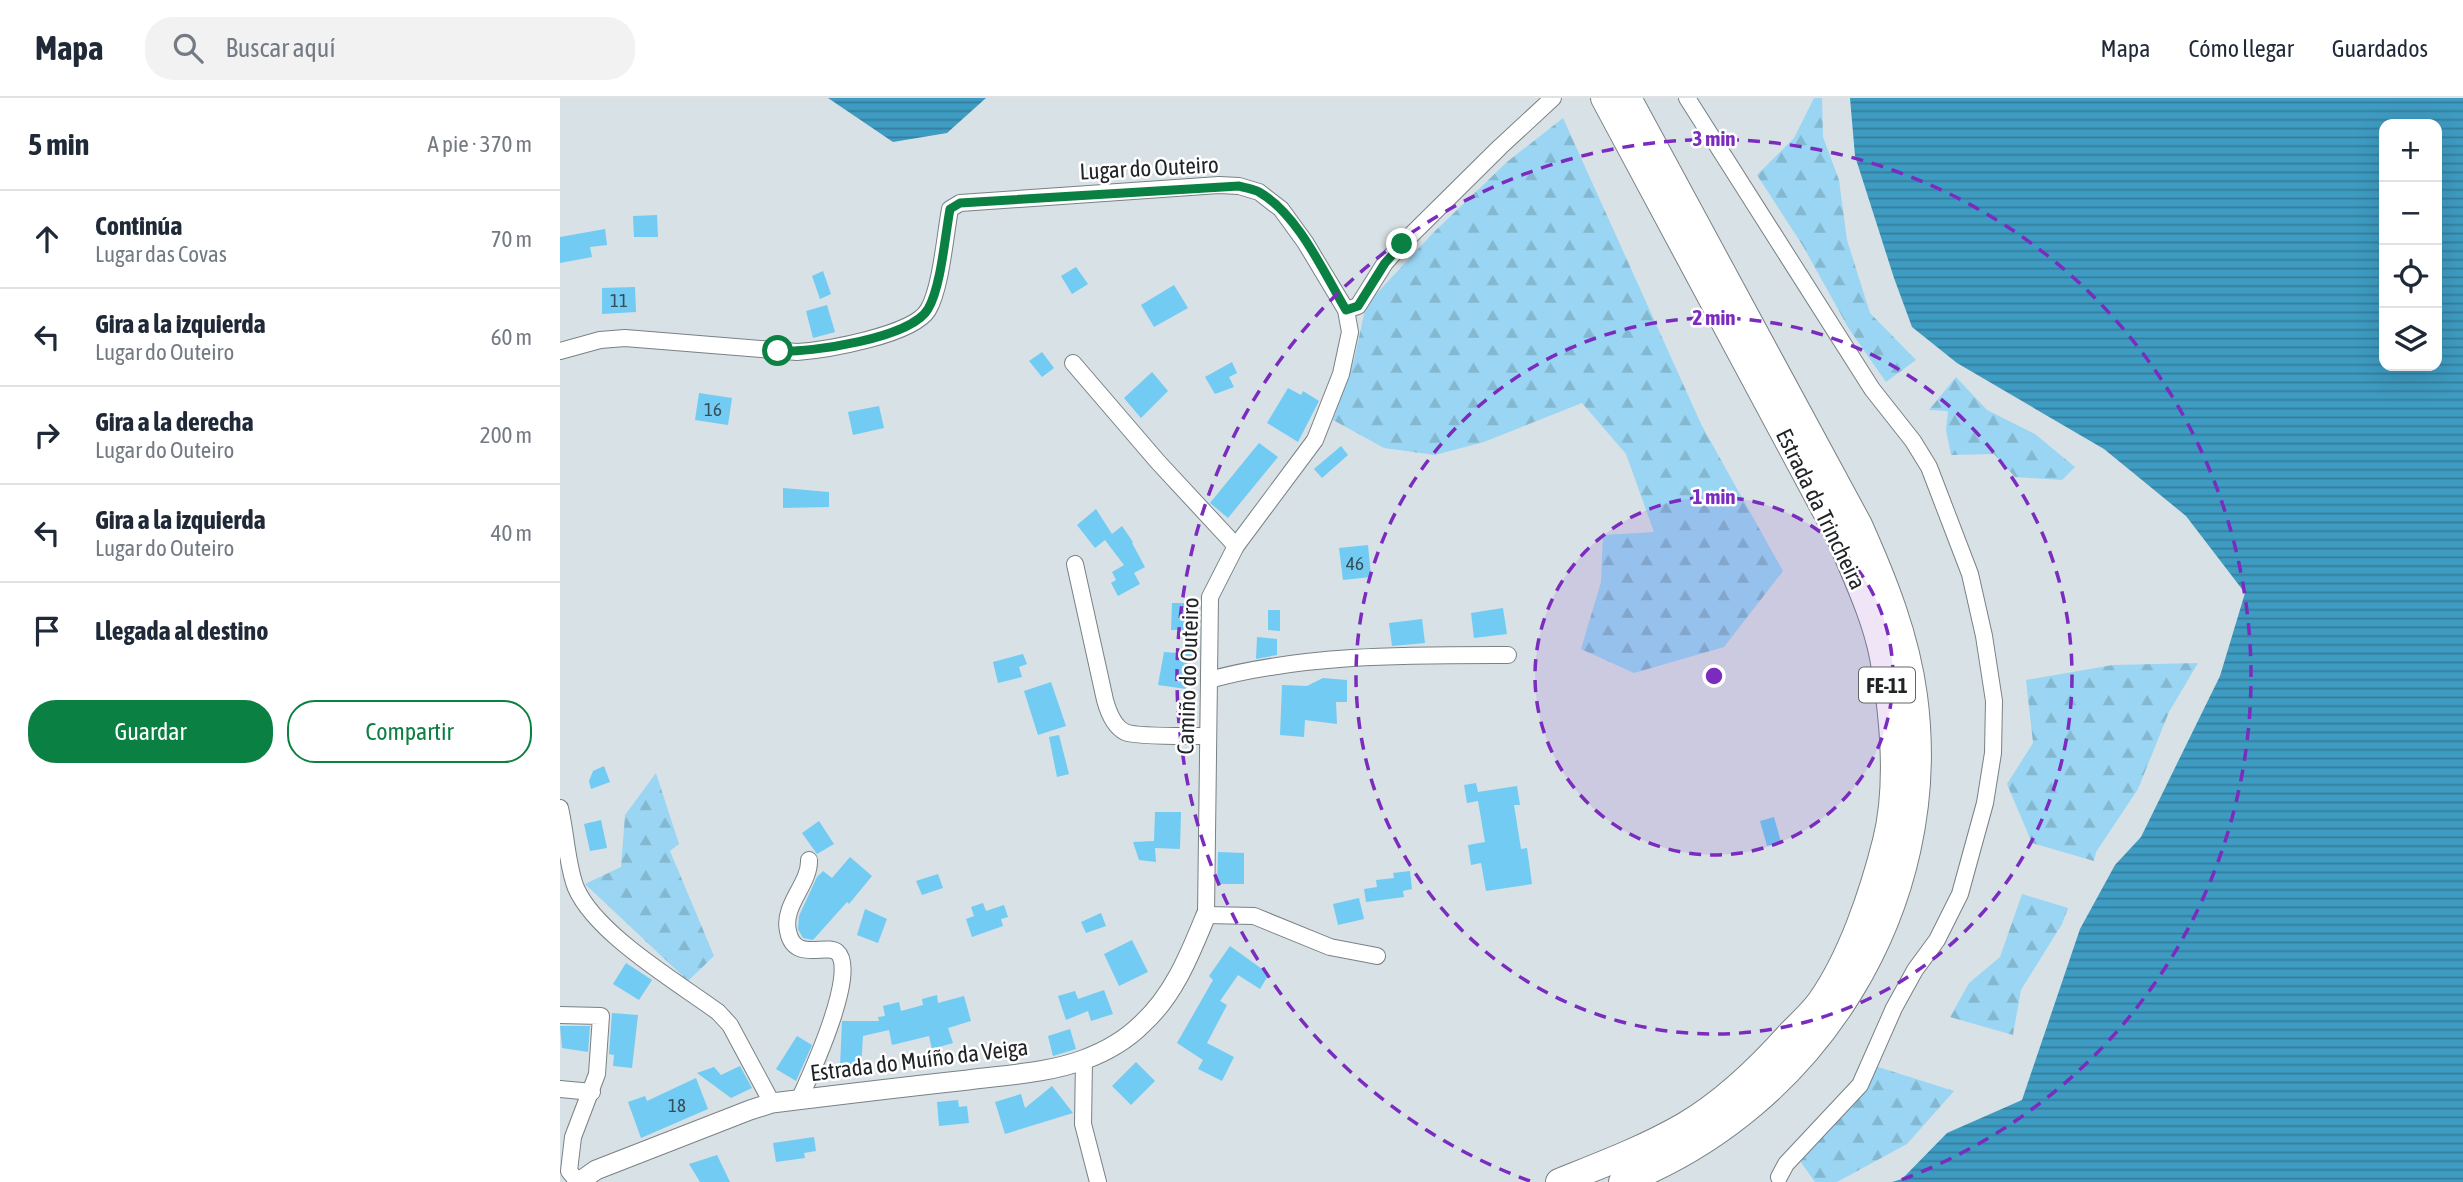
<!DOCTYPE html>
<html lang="es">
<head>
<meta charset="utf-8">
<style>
  :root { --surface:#fff; --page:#f2f2f3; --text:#1f2937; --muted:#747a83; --line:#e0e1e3; --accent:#0b8043 }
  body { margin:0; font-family:"Asap Condensed",sans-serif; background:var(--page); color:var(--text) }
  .controls { position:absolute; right:21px; top:21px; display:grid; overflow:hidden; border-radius:14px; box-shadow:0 7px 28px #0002 }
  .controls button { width:63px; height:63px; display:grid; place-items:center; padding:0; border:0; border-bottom:2px solid var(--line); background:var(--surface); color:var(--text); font:35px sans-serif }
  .stop { position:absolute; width:21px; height:21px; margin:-16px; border:5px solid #0b8043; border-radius:50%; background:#fff }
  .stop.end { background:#0b8043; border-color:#fff; box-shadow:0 2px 7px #0008 }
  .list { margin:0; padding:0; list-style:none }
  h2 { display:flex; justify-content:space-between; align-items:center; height:91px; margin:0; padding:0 28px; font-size:30px }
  h2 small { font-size:23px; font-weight:400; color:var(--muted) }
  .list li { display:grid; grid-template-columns:46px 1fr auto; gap:21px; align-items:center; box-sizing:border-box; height:98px; padding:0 28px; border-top:2px solid var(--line) }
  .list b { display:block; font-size:26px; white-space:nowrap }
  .list p { margin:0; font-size:23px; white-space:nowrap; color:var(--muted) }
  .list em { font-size:23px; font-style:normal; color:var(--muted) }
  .actions { display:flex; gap:14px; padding:21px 28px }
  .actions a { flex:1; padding:16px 0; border:2px solid var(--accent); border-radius:28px; text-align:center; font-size:24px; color:var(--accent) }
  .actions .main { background:var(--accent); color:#fff }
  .icon { flex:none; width:38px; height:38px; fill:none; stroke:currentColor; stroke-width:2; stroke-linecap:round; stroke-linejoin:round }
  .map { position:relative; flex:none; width:1903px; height:1084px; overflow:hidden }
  header { display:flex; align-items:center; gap:42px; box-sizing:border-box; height:98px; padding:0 35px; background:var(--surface); border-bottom:2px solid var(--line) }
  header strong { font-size:33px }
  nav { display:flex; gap:38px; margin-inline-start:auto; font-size:24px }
  .search { width:490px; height:63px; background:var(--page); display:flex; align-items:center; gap:18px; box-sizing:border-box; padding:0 24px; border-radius:28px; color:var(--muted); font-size:26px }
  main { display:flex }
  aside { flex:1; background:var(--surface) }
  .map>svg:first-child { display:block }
  .forest { fill:url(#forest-firs) }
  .water { fill:url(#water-rules); fill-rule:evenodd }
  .building { fill:#71cbf3 }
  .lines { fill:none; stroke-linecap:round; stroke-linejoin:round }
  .minor-casing { stroke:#798185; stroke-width:18 }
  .tertiary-casing { stroke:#798185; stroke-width:21 }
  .trunk-casing { stroke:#798185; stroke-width:28 }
  .minor { stroke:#fff; stroke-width:16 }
  .tertiary { stroke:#fff; stroke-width:19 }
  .trunk { stroke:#fff; stroke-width:26 }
  .route { stroke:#0b8043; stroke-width:9 }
  .ring { fill:none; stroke:#7b2cbf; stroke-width:3.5; stroke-dasharray:12 9 }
  .labels { text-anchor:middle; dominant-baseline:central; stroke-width:5; stroke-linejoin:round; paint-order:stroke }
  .number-label { font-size:19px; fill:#354e59 }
  .shield { fill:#fff; stroke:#646667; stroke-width:2 }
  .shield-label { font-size:21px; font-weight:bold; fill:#212426 }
  .street-label { font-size:23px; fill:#212426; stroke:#fff }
  .centre { fill:#7b2cbf; stroke:#fff; stroke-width:3.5 }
  .ring-label { font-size:21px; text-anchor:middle; font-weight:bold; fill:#7b2cbf; stroke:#fff; stroke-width:5; stroke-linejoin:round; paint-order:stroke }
</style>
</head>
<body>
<header>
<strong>Mapa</strong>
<div class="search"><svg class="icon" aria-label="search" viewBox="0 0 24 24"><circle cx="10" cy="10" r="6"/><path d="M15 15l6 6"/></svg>Buscar aquí</div>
<nav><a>Mapa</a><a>Cómo llegar</a><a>Guardados</a></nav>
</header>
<main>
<aside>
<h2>5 min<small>A pie · 370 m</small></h2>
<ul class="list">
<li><svg class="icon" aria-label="ahead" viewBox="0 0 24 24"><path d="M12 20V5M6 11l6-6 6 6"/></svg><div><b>Continúa</b><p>Lugar das Covas</p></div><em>70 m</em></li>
<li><svg class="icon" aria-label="left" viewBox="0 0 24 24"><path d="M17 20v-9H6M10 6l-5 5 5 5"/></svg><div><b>Gira a la izquierda</b><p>Lugar do Outeiro</p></div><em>60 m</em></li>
<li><svg class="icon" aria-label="right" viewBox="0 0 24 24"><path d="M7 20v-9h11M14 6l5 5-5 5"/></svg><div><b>Gira a la derecha</b><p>Lugar do Outeiro</p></div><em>200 m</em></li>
<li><svg class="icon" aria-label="left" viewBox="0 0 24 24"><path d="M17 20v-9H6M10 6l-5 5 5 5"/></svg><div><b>Gira a la izquierda</b><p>Lugar do Outeiro</p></div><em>40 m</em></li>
<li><svg class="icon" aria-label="arrive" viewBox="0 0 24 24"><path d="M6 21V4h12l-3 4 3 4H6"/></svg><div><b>Llegada al destino</b></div></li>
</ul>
<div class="actions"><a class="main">Guardar</a><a>Compartir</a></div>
</aside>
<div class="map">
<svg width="1903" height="1084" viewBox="0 0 1903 1084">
  <defs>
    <pattern id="forest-firs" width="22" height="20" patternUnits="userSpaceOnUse" patternTransform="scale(1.75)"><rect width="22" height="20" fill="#9ad6f3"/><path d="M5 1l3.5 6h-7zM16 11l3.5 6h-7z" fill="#84b8d0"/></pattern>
    <pattern id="water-rules" width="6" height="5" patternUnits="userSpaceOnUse" patternTransform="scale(1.75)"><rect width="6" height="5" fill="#3e9bc1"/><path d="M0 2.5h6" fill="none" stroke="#347e9d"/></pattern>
  </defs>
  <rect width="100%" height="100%" fill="#d8e1e5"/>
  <!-- forest -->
  <g class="forest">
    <path d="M1254 0H1262L1263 39 1279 82 1287 142 1310 215 1356 262 1326 284 1289 231 1243 148 1197 77 1234 40Z"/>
    <path d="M1003 20 1142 328 1223 473 1164 549 1074 575 1021 551 1041 484 1043 437 1094 434 1066 356 1022 305 924 344 875 357 824 350 773 322 794 262 806 207 873 135 947 64Z"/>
    <path d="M1396 279 1427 312 1475 336 1515 369 1502 382 1455 379 1434 356 1391 357 1386 332 1388 313 1369 312Z"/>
    <path d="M1638 565 1609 614 1578 691 1536 754 1534 763 1472 745 1447 686 1473 645 1466 582 1553 567Z"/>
    <path d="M96 675 119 746 110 753 154 858 128 883 25 786 61 769 65 717Z"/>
    <path d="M1462 796 1508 810 1502 826 1461 892 1453 937 1390 919 1409 885 1440 859Z"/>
    <path d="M1312 967 1394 993 1347 1046 1277 1084H1255L1240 1063 1301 995Z"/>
  </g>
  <!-- water -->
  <g class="water">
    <path d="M268 0H426L387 35 333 44Z"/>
    <path d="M1290 0H1903V1084H1332L1342 1081 1387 1035 1462 1002 1520 831 1555 767 1581 739 1660 578 1685 495 1626 418 1544 351 1397 265 1352 229 1334 180 1295 58ZM1824 26H1877V268H1824Z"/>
  </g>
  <!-- building -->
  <g class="building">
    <path d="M97 117 98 139H74L73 118Z"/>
    <path d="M45 131 47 147 30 149 32 159 0 165V139Z"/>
    <path d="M516 169 528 186 512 196 501 178Z"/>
    <path d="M263 173 271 196 260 201 252 178Z"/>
    <path d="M614 187 628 210 594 229 581 207Z"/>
    <path d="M75 189 76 214 42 216V190Z"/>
    <path d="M267 207 275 234 253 240 246 213Z"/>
    <path d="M482 254 494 270 482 279 469 263Z"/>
    <path d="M672 264 677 275 669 279 674 289 655 296 645 279Z"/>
    <path d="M592 274 608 293 581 320 564 300Z"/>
    <path d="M728 290 741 297 743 293 759 303 738 344 707 325Z"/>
    <path d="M139 295 172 300 168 327 135 322Z"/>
    <path d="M319 308 324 330 293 337 288 314Z"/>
    <path d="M699 345 718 359 668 420 650 405Z"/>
    <path d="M781 348 788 357 762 380 754 371Z"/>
    <path d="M223 390 269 394V409L223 410Z"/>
    <path d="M536 411 552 436 562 428 573 444 572 445 585 469 574 475 580 486 558 498 551 485 556 482 552 474 564 467 545 442 535 450 517 427Z"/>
    <path d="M808 447 811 479 783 482 779 450Z"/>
    <path d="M612 505H633V532H611Z"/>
    <path d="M943 510 947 536 914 540 911 515Z"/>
    <path d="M708 512H720V533L708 532Z"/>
    <path d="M862 521 865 545 832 548 829 525Z"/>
    <path d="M697 539 717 541V557L696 561Z"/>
    <path d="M604 554 632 556 626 591 598 587Z"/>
    <path d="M463 556 467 566 459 569 462 579 438 585 433 564Z"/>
    <path d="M763 580 787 582V604H776L777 626 745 622 744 639 720 637 722 587 747 588Z"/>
    <path d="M491 584 506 628 478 637 464 593Z"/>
    <path d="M499 637 509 676 497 679 489 639Z"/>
    <path d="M44 668 50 684 31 691 29 683 33 673Z"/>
    <path d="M916 685 918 694 957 688 960 707H954L961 751 967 750 972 786 926 793 921 765 911 767 908 747 925 744 918 703 907 705 904 687Z"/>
    <path d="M595 714H621L620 751 595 750 596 764 579 762 573 744 594 743Z"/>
    <path d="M1214 719 1221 744 1207 748 1200 723Z"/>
    <path d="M41 722 47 750 30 753 24 726Z"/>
    <path d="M259 723 274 746 257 756 242 735Z"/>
    <path d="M658 754 684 755V786H657Z"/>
    <path d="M290 759 312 778 289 806 287 804 253 842 243 840 238 831 239 818 257 779 263 773 272 780Z"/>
    <path d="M850 773 852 791 843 793 844 799 806 804 804 791 817 789 816 782 834 780 833 775Z"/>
    <path d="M378 776 383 790 362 797 356 783Z"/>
    <path d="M799 800 804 821 778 827 773 806Z"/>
    <path d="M423 805 426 813 444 807 448 819 441 821 443 828 412 839 406 821 414 818 411 809Z"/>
    <path d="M305 811 327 821 318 845 297 837Z"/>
    <path d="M541 815 546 828 526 835 521 824Z"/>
    <path d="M572 842 588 874 559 888 544 856Z"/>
    <path d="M670 848 709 876 700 891 678 877 660 903 667 907 647 945 674 959 662 983 638 971 643 962 617 945 653 882 649 878Z"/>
    <path d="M66 865 92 882 79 902 53 886Z"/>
    <path d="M544 892 553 916 531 923 528 913 506 922 498 898 515 893 518 901Z"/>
    <path d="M377 897 378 905 404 898 411 923 388 930 393 945 372 951 369 938 332 947 329 932 303 938 301 969H280L282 923H319L318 919 325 918 323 908 339 904 341 913 363 907 362 901Z"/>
    <path d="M52 915 78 917 72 970 53 968 54 957 49 956Z"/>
    <path d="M0 928H30L28 954 2 950Z"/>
    <path d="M510 931 516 951 493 958 488 938Z"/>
    <path d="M237 938 252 947 236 983 216 971Z"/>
    <path d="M576 964 595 983 571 1007 552 988Z"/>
    <path d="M180 968 192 990 171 1000 137 975 154 969 161 977Z"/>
    <path d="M136 980 148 1011 81 1040 68 1004 85 998 87 1003Z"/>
    <path d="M492 988 513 1015 445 1036 435 1004 461 996 465 1010Z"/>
    <path d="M398 1002 399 1009 407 1008 409 1025 379 1028 377 1004Z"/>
    <path d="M254 1039 256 1053 244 1055 245 1060 216 1064 213 1045Z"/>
    <path d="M157 1057 170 1084H140L129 1066Z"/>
  </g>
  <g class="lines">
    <!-- minor casing -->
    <g class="minor-casing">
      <g id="minor">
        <path d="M1127 0 1312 291 1353 343 1369 369 1410 476 1424 538 1434 603 1433 655 1425 705 1400 796 1377 842 1355 872 1334 910 1300 987 1226 1066 1219 1079"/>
        <path d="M786 212 798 208 825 165 842 146 940 49 993 0"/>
        <path d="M0 253 40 242 65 240 237 254C266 252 353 237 368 212 381 190 385 138 390 111L400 105 659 87 679 88 699 94 721 111 745 144 786 212 790 234 781 276 755 342 676 448 650 499 646 817 694 818 770 849 817 858"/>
        <path d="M513 265 598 364 676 448"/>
        <path d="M515 466 545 602C548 613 553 628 565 634 575 639 632 638 647 638"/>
        <path d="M649 582C745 556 849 557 948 557"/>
        <path d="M0 710C6 735 7 768 16 790 36 836 117 884 158 914L170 927 212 1005"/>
        <path d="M0 917 41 918 37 976 13 1039 9 1073 18 1084"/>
        <path d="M524 962 523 1026 538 1084"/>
        <path d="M0 991 32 994"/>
        <path d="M239 1002C250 978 299 873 277 854 266 845 234 865 228 833 222 807 250 786 249 762"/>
      </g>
    </g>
    <!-- tertiary casing -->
    <g class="tertiary-casing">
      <path id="tertiary" d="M19 1084 36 1072 190 1012 212 1005C277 997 343 989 408 982 445 977 488 975 523 962 545 954 566 942 582 926 614 897 630 856 646 817"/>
    </g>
    <!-- trunk casing -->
    <g class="trunk-casing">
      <g id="trunk">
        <path d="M999 1084C1041 1067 1084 1051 1124 1028 1165 1004 1199 971 1231 935 1241 925 1252 915 1260 904 1291 860 1313 795 1326 743 1340 687 1333 616 1323 559 1315 518 1296 479 1280 440L1044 0"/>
        <path d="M1062 1084C1256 1009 1382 806 1354 598 1346 538 1324 483 1299 427L1068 0"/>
      </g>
    </g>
    <!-- minor -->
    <use href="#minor" class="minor"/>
    <!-- tertiary -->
    <use href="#tertiary" class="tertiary"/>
    <!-- trunk -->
    <use href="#trunk" class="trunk"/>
  </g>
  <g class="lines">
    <!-- route -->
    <path class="route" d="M218 253C250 255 352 240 368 211 381 189 385 138 390 111L400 105 679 88C685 90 693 91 699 94 738 116 764 175 786 212L798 208 825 165 842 146"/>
  </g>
  <!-- distance rings -->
  <circle cx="1154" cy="578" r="179" fill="#7b2cbf" fill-opacity=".12"/>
  <g class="ring">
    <circle cx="1154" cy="578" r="179"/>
    <circle cx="1154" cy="578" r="358"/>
    <path d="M970 1083A537 537 0 1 1 1338 1083"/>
  </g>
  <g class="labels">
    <!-- number labels -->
    <g class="number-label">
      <text x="59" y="202">11</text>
      <text x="153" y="311">16</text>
      <text x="795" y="465">46</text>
      <text x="117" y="1007">18</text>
    </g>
    <!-- shield labels -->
    <rect class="shield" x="1299" y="569.5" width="56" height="35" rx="5"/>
    <g class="shield-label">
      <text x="1327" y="587">FE-11</text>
    </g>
    <!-- street labels -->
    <g class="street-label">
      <text transform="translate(589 70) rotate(-3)">Lugar do Outeiro</text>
      <text transform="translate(1261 411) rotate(64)">Estrada da Trincheira</text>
      <text transform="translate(628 578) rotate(-88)">Camiño do Outeiro</text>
      <text transform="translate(359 962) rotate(-7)">Estrada do Muíño da Veiga</text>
    </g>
  </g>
  <circle cx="1154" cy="578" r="10" class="centre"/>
  <g class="ring-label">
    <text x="1154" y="48">3 min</text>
    <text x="1154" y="227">2 min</text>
    <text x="1154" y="406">1 min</text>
  </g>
</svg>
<div class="controls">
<button>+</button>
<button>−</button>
<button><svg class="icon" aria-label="locate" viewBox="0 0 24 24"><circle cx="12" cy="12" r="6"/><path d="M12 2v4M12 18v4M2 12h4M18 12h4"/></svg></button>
<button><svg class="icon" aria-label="layers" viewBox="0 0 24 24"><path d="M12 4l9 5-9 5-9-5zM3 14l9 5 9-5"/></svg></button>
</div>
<div class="stop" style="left:218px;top:253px"></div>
<div class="stop end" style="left:842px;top:146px"></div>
</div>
</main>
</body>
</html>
